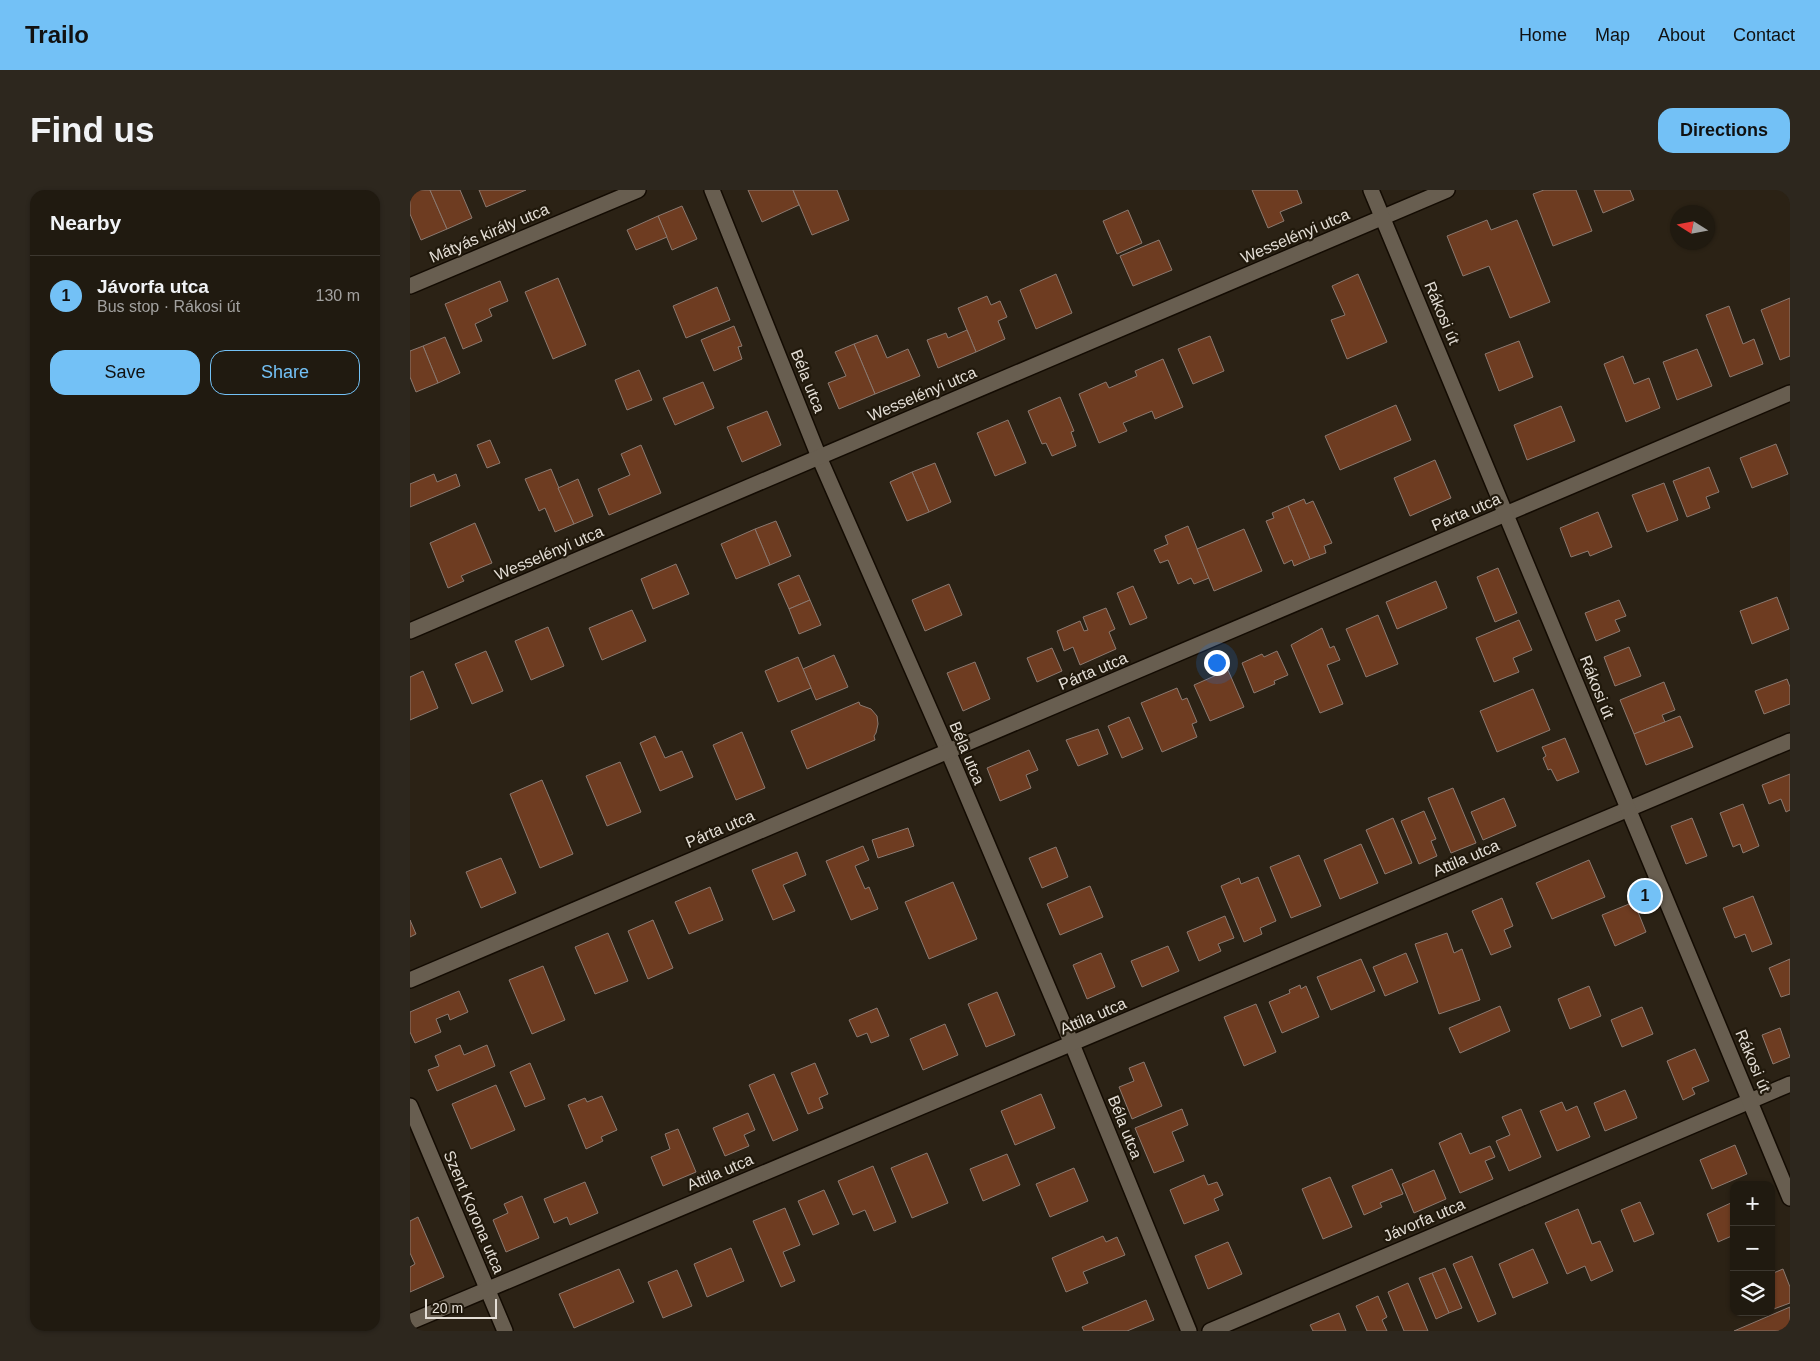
<!DOCTYPE html>
<html lang="en">
<head>
<meta charset="utf-8">
<style>
  :root { --surface:#201a10; --page:#2d271e; --text:#f1f3f6; --muted:#a2a19f; --line:#3d3830; --accent:#73c1f6 }
  body { margin:0; font-family:Arial,sans-serif; background:var(--page); color:var(--text) }
  .controls { position:absolute; right:15px; bottom:15px; display:grid; overflow:hidden; border-radius:10px; box-shadow:0 1px 4px #0004 }
  .controls button { width:45px; height:45px; display:grid; place-items:center; padding:0; border:0; border-bottom:1px solid var(--line); background:var(--surface); color:var(--text); font:25px sans-serif }
  .compass { position:absolute; left:1260px; top:15px; width:45px; height:45px; border-radius:50%; background:var(--surface); box-shadow:0 1px 4px #0004; rotate:281deg }
  .scale { position:absolute; left:15px; bottom:12px; width:72px; box-sizing:border-box; padding-left:5px; border:2px solid #e4ded6; border-top:0; font-size:14px; line-height:18px; white-space:nowrap; color:#e4ded6; -webkit-text-stroke:4px #21190c; paint-order:stroke }
  .you { position:absolute; left:806px; top:472px; width:18px; height:18px; margin:-12px; border:4px solid #fff; border-radius:50%; background:#1a73e8; box-shadow:0 0 0 8px #1a73e833 }
  .badge { display:grid; place-items:center; width:32px; height:32px; border-radius:50%; background:var(--accent); color:#111; font-size:16px; font-weight:700 }
  .pin { position:absolute; translate:-50% -50%; border:2px solid #fff; box-shadow:0 1px 5px #0006 }
  .list { margin:0; padding:0; list-style:none }
  h2 { display:flex; justify-content:space-between; align-items:center; height:65px; margin:0; padding:0 20px; font-size:21px }
  h2 small { font-size:16px; font-weight:400; color:var(--muted) }
  .list li { display:grid; grid-template-columns:32px 1fr auto; gap:15px; align-items:center; box-sizing:border-box; height:80px; padding:0 20px; border-top:1px solid var(--line) }
  .list b { display:block; font-size:19px; white-space:nowrap }
  .list p { margin:0; font-size:16px; white-space:nowrap; color:var(--muted) }
  .list em { font-size:16px; font-style:normal; color:var(--muted) }
  .actions { display:flex; gap:10px; padding:15px 20px }
  .actions a { flex:1; padding:11px 0; border:1px solid var(--accent); border-radius:15px; text-align:center; font-size:18px; color:var(--accent) }
  .actions .main { background:var(--accent); color:#111 }
  .icon { flex:none; width:28px; height:28px; fill:none; stroke:currentColor; stroke-width:2; stroke-linecap:round; stroke-linejoin:round }
  .map { position:relative; flex:none; width:1380px; height:1141px; overflow:hidden; border-radius:15px }
  header { display:flex; align-items:center; gap:30px; box-sizing:border-box; height:70px; padding:0 25px; background:var(--accent); color:#111 }
  header strong { font-size:24px }
  nav { display:flex; gap:28px; margin-inline-start:auto; font-size:18px }
  .intro { display:flex; align-items:center; justify-content:space-between; box-sizing:border-box; height:120px; padding:0 30px }
  h1 { margin:0; font-size:35px }
  .button { padding:12px 22px; border-radius:15px; background:var(--accent); color:#111; font-size:18px; font-weight:700 }
  main { display:flex; gap:30px; padding:0 30px }
  aside { flex:1; background:var(--surface); border-radius:15px; box-shadow:0 1px 4px #0004 }
  .map>svg:first-child { display:block }
  .building { fill:#6e3c21; stroke:#8b7970 }
  .lines { fill:none; stroke-linecap:round; stroke-linejoin:round }
  .street-casing { stroke:#130b02; stroke-width:18 }
  .secondary-casing { stroke:#130b02; stroke-width:18 }
  .street { stroke:#685e50; stroke-width:15 }
  .secondary { stroke:#685e50; stroke-width:15 }
  .labels { text-anchor:middle; dominant-baseline:central; stroke-width:4.5; stroke-linejoin:round; paint-order:stroke }
  .street-label { font-size:16px; fill:#e4ded6; stroke:#21190c }
</style>
</head>
<body>
<header>
<strong>Trailo</strong>
<nav><a>Home</a><a>Map</a><a>About</a><a>Contact</a></nav>
</header>
<div class="intro"><h1>Find us</h1><a class="button">Directions</a></div>
<main>
<aside>
<h2>Nearby<small></small></h2>
<ul class="list">
<li><span class="badge">1</span><div><b>Jávorfa utca</b><p>Bus stop · Rákosi út</p></div><em>130 m</em></li>
</ul>
<div class="actions"><a class="main">Save</a><a>Share</a></div>
</aside>
<div class="map">
<svg width="1380" height="1141" viewBox="0 0 1380 1141">
  <rect width="100%" height="100%" fill="#2b2215"/>
  <!-- building -->
  <g class="building">
    <path d="M0 0H20L37 39 11 50 0 24Z"/>
    <path d="M20 0H50L62 28 37 39Z"/>
    <path d="M69 0H116L76 17Z"/>
    <path d="M338 0H383L389 15 352 32Z"/>
    <path d="M383 0H427L439 30 402 45Z"/>
    <path d="M842 0H887L892 13 870 22 874 31 858 38Z"/>
    <path d="M1134 0H1166L1182 41 1143 56 1123 4Z"/>
    <path d="M1184 0H1220L1224 10 1193 23Z"/>
    <path d="M272 16 287 49 262 60 248 26Z"/>
    <path d="M718 20 732 53 707 64 693 31Z"/>
    <path d="M248 26 257 47 226 60 217 40Z"/>
    <path d="M1077 30 1081 40 1107 30 1140 112 1100 128 1079 76 1053 86 1037 46Z"/>
    <path d="M749 50 762 80 723 96 710 66Z"/>
    <path d="M646 84 662 123 626 139 610 100Z"/>
    <path d="M948 84 977 152 937 169 921 130 935 125 922 96Z"/>
    <path d="M148 88 176 155 143 169 115 102Z"/>
    <path d="M90 91 98 111 79 119 82 126 65 134 72 151 53 159 35 114Z"/>
    <path d="M307 97 320 130 276 148 263 116Z"/>
    <path d="M577 106 581 115 590 111 597 127 588 131 595 149 566 162 548 118Z"/>
    <path d="M1380 108V166L1370 170 1351 120Z"/>
    <path d="M1319 116 1333 154 1344 149 1353 174 1320 187 1296 125Z"/>
    <path d="M324 136 332 156 328 157 332 169 304 181 291 150Z"/>
    <path d="M557 140 566 162 528 178 517 150 536 143 538 148Z"/>
    <path d="M467 145 477 168 498 159 510 186 465 204 444 154Z"/>
    <path d="M800 146 814 181 783 194 768 159Z"/>
    <path d="M35 147 50 183 28 193 13 156Z"/>
    <path d="M1109 151 1123 187 1089 201 1075 164Z"/>
    <path d="M444 154 465 204 429 219 418 193 436 186 425 162Z"/>
    <path d="M13 156 28 193 6 202 0 187V161Z"/>
    <path d="M1287 159 1302 196 1267 210 1253 172Z"/>
    <path d="M1213 166 1224 194 1239 188 1250 218 1216 232 1194 174Z"/>
    <path d="M753 169 773 217 745 229 742 221 713 233 717 241 689 253 669 204 696 192 699 198 727 186 725 181Z"/>
    <path d="M229 180 242 210 217 220 205 190Z"/>
    <path d="M293 192 304 218 265 235 253 208Z"/>
    <path d="M650 207 664 241 661 242 666 256 642 266 636 253 632 254 618 221Z"/>
    <path d="M986 215 1001 250 930 280 915 246Z"/>
    <path d="M1151 216 1165 251 1117 270 1104 235Z"/>
    <path d="M357 221 371 255 332 272 317 237Z"/>
    <path d="M598 230 616 273 585 286 567 243Z"/>
    <path d="M80 250 90 273 77 278 67 255Z"/>
    <path d="M1366 254 1378 284 1342 298 1330 268Z"/>
    <path d="M231 255 251 303 199 325 188 299 220 285 211 264Z"/>
    <path d="M1025 270 1041 308 1000 326 984 288Z"/>
    <path d="M525 273 541 312 519 322 502 282Z"/>
    <path d="M1299 277 1309 302 1296 307 1300 318 1277 327 1263 291Z"/>
    <path d="M141 279 164 334 145 342 135 318 129 321 115 289Z"/>
    <path d="M502 282 519 322 497 331 480 292Z"/>
    <path d="M24 284 27 292 46 284 50 296 0 317V294Z"/>
    <path d="M168 289 183 326 164 334 148 298Z"/>
    <path d="M1254 293 1268 330 1237 342 1222 305Z"/>
    <path d="M894 309 896 314 903 311 922 353 914 356 916 363 900 369 878 316Z"/>
    <path d="M878 316 900 369 884 376 882 370 874 374 856 331 864 328 862 323Z"/>
    <path d="M1188 322 1202 357 1180 366 1178 361 1161 367 1150 338Z"/>
    <path d="M366 331 381 366 360 375 345 339Z"/>
    <path d="M65 333 82 373 51 386 54 391 38 398 20 353Z"/>
    <path d="M778 336 799 388 784 394 781 388 768 394 758 370 750 373 744 360 758 354 755 346Z"/>
    <path d="M345 339 360 375 326 389 311 354Z"/>
    <path d="M834 339 852 381 804 401 787 359Z"/>
    <path d="M266 374 279 404 243 419 231 389Z"/>
    <path d="M1088 378 1107 423 1085 432 1067 387Z"/>
    <path d="M389 385 400 410 379 419 368 394Z"/>
    <path d="M1026 391 1037 418 987 439 976 412Z"/>
    <path d="M539 394 552 425 515 441 502 410Z"/>
    <path d="M723 396 737 428 720 435 707 403Z"/>
    <path d="M1367 407 1379 439 1342 454 1330 421Z"/>
    <path d="M400 410 411 435 389 444 379 419Z"/>
    <path d="M1209 410 1216 426 1205 430 1210 441 1186 451 1175 423Z"/>
    <path d="M696 418 705 439 699 442 706 459 670 475 663 457 654 461 647 441 670 431 674 441 678 440 673 427Z"/>
    <path d="M222 420 236 451 192 470 179 438Z"/>
    <path d="M968 425 988 474 956 487 936 439Z"/>
    <path d="M1109 430 1122 460 1103 468 1109 482 1084 492 1066 448Z"/>
    <path d="M138 437 154 476 121 490 105 451Z"/>
    <path d="M912 438 920 458 924 456 930 470 917 475 933 514 910 523 881 455Z"/>
    <path d="M1219 457 1231 486 1205 496 1194 467Z"/>
    <path d="M642 458 652 481 627 492 617 468Z"/>
    <path d="M76 461 93 501 62 514 45 474Z"/>
    <path d="M867 461 878 485 864 491 865 494 844 503 832 473 852 464 854 467Z"/>
    <path d="M424 465 438 497 406 510 393 479Z"/>
    <path d="M388 467 401 498 368 512 355 481Z"/>
    <path d="M565 472 580 509 553 521 537 483Z"/>
    <path d="M818 480 834 517 800 531 784 495Z"/>
    <path d="M13 481 28 518 0 530V487Z"/>
    <path d="M1377 489 1380 497V514L1354 524 1345 501Z"/>
    <path d="M1254 492 1265 520 1252 525 1255 532 1224 544 1210 510Z"/>
    <path d="M767 498 772 510 777 508 787 532 782 534 787 547 752 562 731 513Z"/>
    <path d="M1123 499 1140 540 1087 562 1070 521Z"/>
    <path d="M449 512 450 515 461 519 467 526 468 534 466 543 464 546 465 550 397 579 381 541Z"/>
    <path d="M1270 526 1283 557 1236 575 1224 544Z"/>
    <path d="M719 527 733 559 712 568 698 536Z"/>
    <path d="M688 539 698 564 668 576 656 550Z"/>
    <path d="M332 542 355 598 326 610 303 555Z"/>
    <path d="M245 546 255 568 272 561 283 587 250 601 230 553Z"/>
    <path d="M1155 548 1169 582 1147 591 1141 579 1138 580 1133 568 1136 566 1132 557Z"/>
    <path d="M619 560 628 580 616 585 621 598 590 611 577 578Z"/>
    <path d="M210 572 231 622 197 636 176 586Z"/>
    <path d="M1380 584V620L1376 622 1371 609 1359 614 1352 595Z"/>
    <path d="M132 590 163 664 130 678 100 604Z"/>
    <path d="M1043 598 1066 653 1041 663 1018 608Z"/>
    <path d="M1094 608 1106 636 1073 650 1061 622Z"/>
    <path d="M1333 614 1349 656 1333 663 1330 654 1323 657 1310 623Z"/>
    <path d="M1014 621 1026 649 1021 651 1027 666 1009 674 991 631Z"/>
    <path d="M983 628 1002 673 975 684 956 640Z"/>
    <path d="M1282 628 1297 666 1276 674 1261 636Z"/>
    <path d="M498 638 504 656 468 668 462 650Z"/>
    <path d="M951 654 968 693 930 709 914 670Z"/>
    <path d="M453 656 459 670 445 676 455 699 459 697 468 719 441 730 416 671Z"/>
    <path d="M646 657 658 687 632 698 619 668Z"/>
    <path d="M387 662 396 685 373 695 385 721 363 730 342 680Z"/>
    <path d="M889 665 911 716 881 728 860 677Z"/>
    <path d="M91 668 106 703 71 718 56 682Z"/>
    <path d="M1179 670 1195 707 1142 729 1126 693Z"/>
    <path d="M848 687 866 731 850 738 852 744 834 752 811 696 829 688 831 694Z"/>
    <path d="M543 692 567 749 519 769 495 712Z"/>
    <path d="M680 696 693 727 650 745 637 714Z"/>
    <path d="M300 697 313 730 279 744 265 712Z"/>
    <path d="M1343 706 1362 754 1342 762 1335 744 1325 748 1313 718Z"/>
    <path d="M1092 708 1103 736 1094 740 1101 757 1081 765 1062 721Z"/>
    <path d="M1224 712 1236 742 1205 756 1192 725Z"/>
    <path d="M815 726 824 748 808 754 811 761 789 771 777 742Z"/>
    <path d="M0 730 6 744 0 747Z"/>
    <path d="M243 730 263 778 238 789 218 741Z"/>
    <path d="M198 743 218 791 185 804 165 757Z"/>
    <path d="M1037 743 1044 763 1052 759 1070 810 1029 824 1005 754Z"/>
    <path d="M758 756 769 781 732 797 721 771Z"/>
    <path d="M691 763 705 797 677 809 663 775Z"/>
    <path d="M996 763 1008 792 975 806 963 777Z"/>
    <path d="M951 769 965 801 921 820 907 787Z"/>
    <path d="M1380 769V804L1371 807 1359 778Z"/>
    <path d="M133 776 155 830 122 844 99 790Z"/>
    <path d="M890 795 891 799 896 796 909 827 872 843 859 812 880 803 879 800Z"/>
    <path d="M1179 796 1191 826 1160 839 1148 809Z"/>
    <path d="M49 801 58 822 40 830 38 824 26 829 31 842 5 853 0 842V822Z"/>
    <path d="M587 802 605 845 576 857 558 814Z"/>
    <path d="M846 814 866 862 834 876 814 827Z"/>
    <path d="M1090 816 1100 841 1050 863 1039 838Z"/>
    <path d="M1232 817 1243 844 1212 857 1201 830Z"/>
    <path d="M467 818 479 846 461 853 457 843 447 847 439 830Z"/>
    <path d="M535 834 548 865 513 880 500 849Z"/>
    <path d="M1370 838 1380 867 1363 874 1352 845Z"/>
    <path d="M50 855 54 865 77 855 85 876 27 901 18 880 29 876 25 866Z"/>
    <path d="M1285 859 1299 891 1282 898 1285 904 1273 910 1257 871Z"/>
    <path d="M734 872 752 916 722 929 709 897 724 891 719 878Z"/>
    <path d="M120 873 135 909 115 917 100 882Z"/>
    <path d="M405 873 418 904 409 908 413 918 398 924 381 883Z"/>
    <path d="M364 884 388 940 363 951 339 895Z"/>
    <path d="M86 895 105 940 61 959 42 914Z"/>
    <path d="M1215 900 1227 928 1195 941 1184 913Z"/>
    <path d="M631 904 645 938 605 955 591 921Z"/>
    <path d="M192 906 207 940 191 947 193 951 176 959 158 915 175 908 177 912Z"/>
    <path d="M1152 912 1156 921 1167 916 1180 947 1147 961 1130 921Z"/>
    <path d="M772 919 778 935 762 942 774 971 744 983 725 938Z"/>
    <path d="M1111 919 1131 967 1099 981 1086 951 1100 945 1092 927Z"/>
    <path d="M338 923 345 940 334 945 339 956 315 966 303 938Z"/>
    <path d="M268 939 286 982 253 996 241 967 260 959 255 944Z"/>
    <path d="M1051 943 1060 964 1080 956 1085 967 1075 971 1083 989 1050 1003 1029 953Z"/>
    <path d="M1325 955 1337 984 1302 999 1290 970Z"/>
    <path d="M517 963 538 1013 502 1028 481 978Z"/>
    <path d="M597 964 610 995 573 1011 560 979Z"/>
    <path d="M463 976 486 1032 464 1041 455 1020 443 1025 428 991Z"/>
    <path d="M664 978 678 1011 640 1027 626 994Z"/>
    <path d="M982 979 993 1004 970 1013 972 1017 954 1025 942 996Z"/>
    <path d="M1024 980 1036 1009 1004 1023 992 994Z"/>
    <path d="M794 985 798 995 807 992 813 1005 804 1009 809 1020 774 1034 760 1000Z"/>
    <path d="M920 987 942 1037 913 1049 892 999Z"/>
    <path d="M175 992 188 1023 160 1035 157 1027 144 1033 134 1009Z"/>
    <path d="M414 1000 429 1034 403 1045 388 1011Z"/>
    <path d="M112 1006 129 1048 96 1062 83 1030 98 1023 94 1014Z"/>
    <path d="M1230 1012 1244 1044 1224 1052 1211 1020Z"/>
    <path d="M1323 1012 1324 1045 1308 1052 1297 1024Z"/>
    <path d="M375 1018 390 1055 373 1062 385 1091 371 1097 343 1031Z"/>
    <path d="M1168 1019 1182 1054 1190 1051 1203 1081 1181 1091 1175 1076 1157 1084 1135 1033Z"/>
    <path d="M8 1027 34 1087 0 1102V1077L5 1074 0 1063V1031Z"/>
    <path d="M693 1046 696 1052 707 1047 715 1065 673 1082 678 1093 656 1102 642 1068Z"/>
    <path d="M818 1052 832 1084 798 1099 785 1066Z"/>
    <path d="M321 1058 334 1091 297 1107 284 1074Z"/>
    <path d="M1123 1059 1138 1093 1103 1108 1089 1074Z"/>
    <path d="M1062 1066 1086 1124 1068 1132 1043 1074Z"/>
    <path d="M1035 1078 1052 1118 1039 1123 1022 1083Z"/>
    <path d="M209 1079 224 1112 164 1138 149 1104Z"/>
    <path d="M1373 1079 1380 1097V1113L1361 1120V1084Z"/>
    <path d="M267 1080 282 1116 253 1128 238 1092Z"/>
    <path d="M1022 1083 1039 1123 1026 1129 1009 1088Z"/>
    <path d="M998 1093 1018 1141H994L978 1102Z"/>
    <path d="M968 1106 977 1127 972 1130 977 1141H957L946 1116Z"/>
    <path d="M736 1110 744 1130 717 1141H674L672 1137Z"/>
    <path d="M1380 1117V1141H1324Z"/>
    <path d="M929 1123 936 1141H903L900 1135Z"/>
  </g>
  <g class="lines">
    <!-- street casing -->
    <g class="street-casing">
      <g id="street">
        <path d="M302 0 409 267 538 561 662 854 779 1141"/>
        <path d="M0 441 1037 0"/>
        <path d="M0 790 1380 203"/>
        <path d="M0 916 95 1141"/>
        <path d="M0 1132 1380 551"/>
        <path d="M800 1141 1380 894"/>
      </g>
    </g>
    <!-- secondary casing -->
    <g class="secondary-casing">
      <g id="secondary">
        <path d="M961 0 1380 1008"/>
        <path d="M0 96 228 0"/>
      </g>
    </g>
    <!-- street -->
    <use href="#street" class="street"/>
    <!-- secondary -->
    <use href="#secondary" class="secondary"/>
  </g>
  <g class="labels">
    <!-- street labels -->
    <g class="street-label">
      <text transform="translate(79 43) rotate(-23)">Mátyás király utca</text>
      <text transform="translate(885 46) rotate(-23)">Wesselényi utca</text>
      <text transform="translate(1032 123) rotate(67)">Rákosi út</text>
      <text transform="translate(398 191) rotate(68)">Béla utca</text>
      <text transform="translate(512 204) rotate(-23)">Wesselényi utca</text>
      <text transform="translate(1056 322) rotate(-23)">Párta utca</text>
      <text transform="translate(139 363) rotate(-23)">Wesselényi utca</text>
      <text transform="translate(683 481) rotate(-23)">Párta utca</text>
      <text transform="translate(1187 497) rotate(68)">Rákosi út</text>
      <text transform="translate(557 563) rotate(67)">Béla utca</text>
      <text transform="translate(310 639) rotate(-23)">Párta utca</text>
      <text transform="translate(1056 668) rotate(-23)">Attila utca</text>
      <text transform="translate(683 826) rotate(-23)">Attila utca</text>
      <text transform="translate(1343 871) rotate(67)">Rákosi út</text>
      <text transform="translate(715 937) rotate(68)">Béla utca</text>
      <text transform="translate(310 982) rotate(-23)">Attila utca</text>
      <text transform="translate(64 1022) rotate(67)">Szent Korona utca</text>
      <text transform="translate(1014 1030) rotate(-23)">Jávorfa utca</text>
    </g>
  </g>
</svg>
<div class="controls">
<button>+</button>
<button>−</button>
<button><svg class="icon" aria-label="layers" viewBox="0 0 24 24"><path d="M12 4l9 5-9 5-9-5zM3 14l9 5 9-5"/></svg></button>
</div>
<svg class="compass" viewBox="-18 -18 36 36"><path d="M0-13l5 13h-10z" fill="#e53935"/><path d="M0 13l5-13h-10z" fill="#a2a19f"/></svg>
<div class="scale">20 m</div>
<div class="you"></div>
<div class="pin badge" style="left:1235px;top:706px">1</div>
</div>
</main>
</body>
</html>
